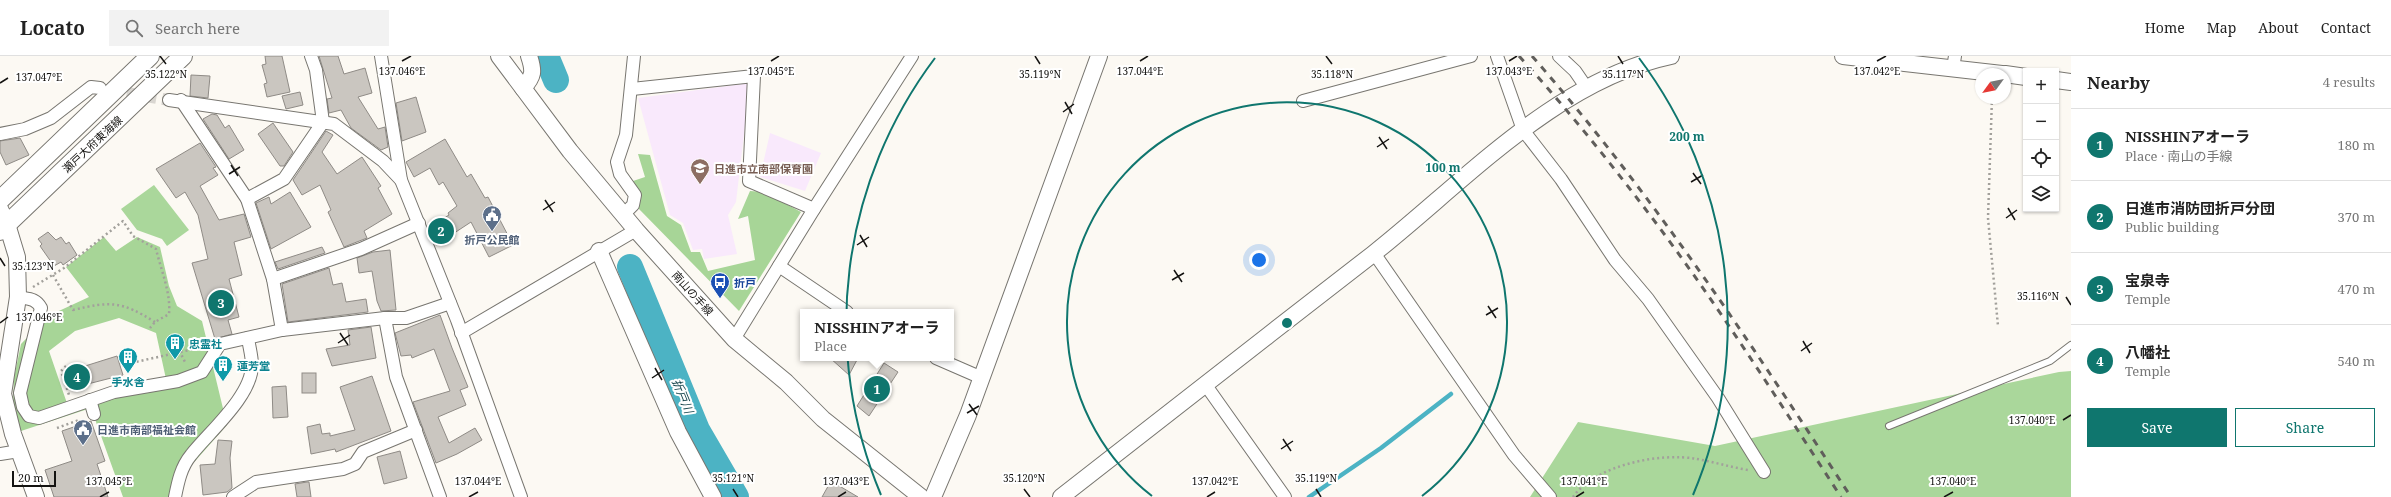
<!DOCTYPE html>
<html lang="en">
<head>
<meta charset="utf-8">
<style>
  :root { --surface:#fff; --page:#f2f2f2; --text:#222; --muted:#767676; --line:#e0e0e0; --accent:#0f766e }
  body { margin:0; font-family:"Noto Serif","Noto Sans JP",serif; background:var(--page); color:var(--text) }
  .controls { position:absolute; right:12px; top:12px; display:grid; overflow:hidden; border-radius:0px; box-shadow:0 1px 3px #0004 }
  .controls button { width:36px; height:36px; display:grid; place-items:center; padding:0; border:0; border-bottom:1px solid var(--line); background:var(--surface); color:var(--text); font:20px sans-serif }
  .compass { position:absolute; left:1975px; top:12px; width:36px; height:36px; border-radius:50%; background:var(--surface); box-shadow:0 1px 3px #0004; rotate:237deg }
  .scale { position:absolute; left:12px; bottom:10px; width:44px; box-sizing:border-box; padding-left:4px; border:2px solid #141311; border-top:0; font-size:11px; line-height:14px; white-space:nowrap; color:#141311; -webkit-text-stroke:3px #fff; paint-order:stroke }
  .you { position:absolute; left:1259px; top:204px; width:14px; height:14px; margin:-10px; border:3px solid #fff; border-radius:50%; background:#1a73e8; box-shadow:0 0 0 6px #1a73e833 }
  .badge { display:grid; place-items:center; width:26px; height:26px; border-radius:50%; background:var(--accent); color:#fff; font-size:13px; font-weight:700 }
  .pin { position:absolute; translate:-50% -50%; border:2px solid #fff; box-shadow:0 1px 4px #0006 }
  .popup { position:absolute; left:800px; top:253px; width:154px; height:52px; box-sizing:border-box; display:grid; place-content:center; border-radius:0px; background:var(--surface); filter:drop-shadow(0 1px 3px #0005); font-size:13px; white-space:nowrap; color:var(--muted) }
  .popup b { font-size:15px; color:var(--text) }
  .popup::after { content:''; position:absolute; left:50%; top:100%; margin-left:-8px; border:8px solid transparent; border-top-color:var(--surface) }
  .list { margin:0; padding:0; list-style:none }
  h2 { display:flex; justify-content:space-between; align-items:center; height:52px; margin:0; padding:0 16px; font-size:17px }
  h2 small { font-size:13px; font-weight:400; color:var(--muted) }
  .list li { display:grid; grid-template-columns:26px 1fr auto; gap:12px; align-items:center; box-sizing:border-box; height:72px; padding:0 16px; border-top:1px solid var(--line) }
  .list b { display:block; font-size:15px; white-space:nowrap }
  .list p { margin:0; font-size:13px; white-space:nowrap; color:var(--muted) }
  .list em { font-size:13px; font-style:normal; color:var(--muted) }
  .actions { display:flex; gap:8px; padding:12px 16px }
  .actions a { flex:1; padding:9px 0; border:1px solid var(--accent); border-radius:0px; text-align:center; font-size:14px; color:var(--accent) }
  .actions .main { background:var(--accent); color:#fff }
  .icon { flex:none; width:22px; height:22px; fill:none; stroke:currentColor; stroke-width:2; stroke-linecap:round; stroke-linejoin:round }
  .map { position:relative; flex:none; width:2071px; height:441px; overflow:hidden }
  header { display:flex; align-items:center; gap:24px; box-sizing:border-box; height:56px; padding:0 20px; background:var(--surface); border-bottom:1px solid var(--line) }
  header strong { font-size:19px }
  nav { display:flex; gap:22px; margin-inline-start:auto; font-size:14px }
  .search { width:280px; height:36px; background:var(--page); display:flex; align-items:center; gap:10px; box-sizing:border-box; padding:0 14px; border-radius:0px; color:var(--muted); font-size:15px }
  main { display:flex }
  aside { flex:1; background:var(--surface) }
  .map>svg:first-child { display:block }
  .education { fill:#f9e9fc }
  .green { fill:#aad79b }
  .forest { fill:#a7d597 }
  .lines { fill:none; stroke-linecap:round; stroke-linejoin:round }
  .stream { stroke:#4cb3c4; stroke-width:4.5 }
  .river { stroke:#4cb3c4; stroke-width:26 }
  .building { fill:#cac6c0; stroke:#8f8b86 }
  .street-tunnel { stroke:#d9d6d1; stroke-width:12; stroke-dasharray:12 6; stroke-linecap:butt }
  .lane-casing { stroke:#787670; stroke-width:8 }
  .street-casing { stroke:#787670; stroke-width:14 }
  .secondary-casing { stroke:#787670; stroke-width:18 }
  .primary-casing { stroke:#787670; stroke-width:20 }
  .path { stroke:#a2a09b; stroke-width:2.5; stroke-dasharray:2 3; stroke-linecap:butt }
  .lane { stroke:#fff; stroke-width:6 }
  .street { stroke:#fff; stroke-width:12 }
  .secondary { stroke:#fff; stroke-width:16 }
  .primary { stroke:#fff; stroke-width:18 }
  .rail { stroke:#605e5b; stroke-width:3; stroke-dasharray:7 7; stroke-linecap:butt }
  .ticks { fill:none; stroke:#141311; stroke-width:1.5 }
  .ring { fill:none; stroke:#0f766e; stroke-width:2 }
  .labels { text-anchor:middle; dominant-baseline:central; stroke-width:4; stroke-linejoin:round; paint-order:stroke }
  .street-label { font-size:11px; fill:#141311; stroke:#fff }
  .education-label { font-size:11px; font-weight:bold; fill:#785e54; stroke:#fff; text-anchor:start }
  .service-label { font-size:11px; font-weight:bold; fill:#4e5e75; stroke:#fff }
  .transit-label { font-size:11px; font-weight:bold; fill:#164399; stroke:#fff; text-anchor:start }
  .culture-label { font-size:11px; font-weight:bold; fill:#0d838f; stroke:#fff; text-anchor:start }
  .water-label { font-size:12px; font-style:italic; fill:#16454c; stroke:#fff }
  .ticks-label { font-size:10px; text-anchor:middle; fill:#141311; stroke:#fff; stroke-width:4; stroke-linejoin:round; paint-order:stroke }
  .centre { fill:#0f766e; stroke:#fff; stroke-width:2 }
  .ring-label { font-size:12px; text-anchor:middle; font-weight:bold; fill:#0f766e; stroke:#fff; stroke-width:4; stroke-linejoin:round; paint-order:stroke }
</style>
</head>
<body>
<header>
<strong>Locato</strong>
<div class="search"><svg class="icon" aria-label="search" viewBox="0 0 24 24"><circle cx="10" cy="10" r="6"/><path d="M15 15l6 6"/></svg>Search here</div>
<nav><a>Home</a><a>Map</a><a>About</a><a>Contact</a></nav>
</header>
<main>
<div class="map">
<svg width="2071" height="441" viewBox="0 0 2071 441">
  <rect width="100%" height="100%" fill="#fcf9f3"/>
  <!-- education -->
  <g class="education">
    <path d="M750 27 736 146 728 159 737 198 704 203 702 193 693 194 683 167 670 159 638 42Z"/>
    <path d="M770 77 821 97 805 135 760 121Z"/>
  </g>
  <!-- green -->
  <g class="green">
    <path d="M154 129 189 174 167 190 162 183 137 174 121 153Z"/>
    <path d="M2071 315V441H1530L1578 366 1715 390 2059 316Z"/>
  </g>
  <!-- forest -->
  <g class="forest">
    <path d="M638 98 650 99 667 160 681 169 691 196H700L708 215 755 204 748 160 738 163 750 135 764 136 801 156 739 255 639 153 626 122 625 114 633 125 645 121Z"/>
    <path d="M104 181 116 195 137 181 160 191 169 230 177 250 202 265 210 298 199 312 166 323 156 277 119 262 75 275 49 295 70 356 118 339 202 321 213 311 227 369 189 412 180 441H123L91 352 21 375 13 349 14 322 21 288 48 260 89 241 66 211Z"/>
  </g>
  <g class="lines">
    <!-- stream -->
    <path class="stream" d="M1309 441 1381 392 1451 338"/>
    <!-- river -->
    <g class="river">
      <path d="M546 0 556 24"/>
      <path d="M630 211 697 374 736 441"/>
    </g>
  </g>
  <!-- building -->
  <g class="building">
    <path d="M265 0H282L290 36 267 41 264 28 267 27 262 9 266 8Z"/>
    <path d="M319 0H338L344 18 365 12 372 37 358 41 378 73 385 71 388 91 381 94 351 72 341 54 329 57 327 43 332 42Z"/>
    <path d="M191 19 210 20 208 42 190 40Z"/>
    <path d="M300 36 303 49 286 53 282 40Z"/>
    <path d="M416 41 426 76 402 85 396 47Z"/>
    <path d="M212 58 217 59 225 72 229 69 244 94 229 103 203 63Z"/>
    <path d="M273 67 293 96 284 110H280L258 78Z"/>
    <path d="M326 75 333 79 322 96 337 118 362 101 381 130 378 132 392 158 364 175 367 182 344 191 328 156 331 154 320 129 302 139 293 124Z"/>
    <path d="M20 82 29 99 6 109 0 96V85Z"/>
    <path d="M445 83 467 121 471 118 485 142 488 141 513 189 489 201 471 166 436 189 428 172 449 159 448 157 457 150 443 126 439 129 430 112 414 121 406 106Z"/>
    <path d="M200 87 216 111 213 112 218 119 200 130 219 164 244 158 251 181 234 186 242 219 229 223 239 261 228 264 232 278 215 283 192 207 208 203 198 159 185 136 176 142 156 113Z"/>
    <path d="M290 136 311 171 271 193 256 147 269 141 271 148Z"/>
    <path d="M48 176 56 184 61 181 66 188 69 186 77 199 63 209 61 206 54 210 40 190 42 188 38 183Z"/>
    <path d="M322 191 325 197 278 213 275 206Z"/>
    <path d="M390 194 396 254 381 255 377 245 372 215 359 217 357 202 373 196Z"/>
    <path d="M329 212 333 229 342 227 346 246 366 243 368 256 288 266 282 228Z"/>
    <path d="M440 259 452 292 468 331 460 334 466 349 438 361 449 387 475 372 482 384 457 398 436 407 413 346 450 335 434 293 412 302 411 299 401 300 395 277Z"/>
    <path d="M371 271 376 302 332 310 326 293 350 289 348 274Z"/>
    <path d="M117 300 123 319 72 332 66 316Z"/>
    <path d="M830 302H858L849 319Z"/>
    <path d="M884 307 898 316 869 360 857 350Z"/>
    <rect x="302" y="317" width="14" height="20"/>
    <path d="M372 320 391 375 336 396 335 393 311 398 307 371 320 368 322 378 330 377V380L355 374 340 331Z"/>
    <path d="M286 330 288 361 273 362 272 331Z"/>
    <path d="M91 365 105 405 97 408 108 441H54L45 414 72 405 62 375Z"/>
    <path d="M218 384 232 385 230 402 232 432 227 436 203 439 200 409 215 408Z"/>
    <path d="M400 395 407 422 384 428 377 401Z"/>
    <path d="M831 425 858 441H822Z"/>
    <path d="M307 426H309L311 441H297L295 428Z"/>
  </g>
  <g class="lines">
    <!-- street-tunnel -->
    <path class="street-tunnel" d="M109 34 169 44"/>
    <!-- lane casing -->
    <g class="lane-casing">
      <path id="lane" d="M1889 370 2050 305 2071 289"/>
    </g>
    <!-- street casing -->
    <g class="street-casing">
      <g id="street">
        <path d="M381 0 401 124 457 264 521 441"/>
        <path d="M1497 0 1523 74 1561 123 1615 204 1648 243 1718 342 1764 416"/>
        <path d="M1559 0 1575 15 1586 31"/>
        <path d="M1953 12 1955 0"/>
        <path d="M632 33 754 20 749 125 814 153"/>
        <path d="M169 44 334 68 383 105 401 124"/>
        <path d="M181 44 247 143 273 223 282 274"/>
        <path d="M1303 45 1471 0"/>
        <path d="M0 78 25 73 51 62 91 31 100 32"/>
        <path d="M247 143 284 123 323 66 316 14 311 0"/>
        <path d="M624 158 633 149 635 139 620 118 617 106 626 79 634 0"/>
        <path d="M1374 197 1514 399 1550 441"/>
        <path d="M779 210 847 256"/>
        <path d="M273 223 361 193 419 167"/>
        <path d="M18 241C28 243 36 242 41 252L20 337 23 351 29 360 39 362 114 336 178 325 202 316 220 288 282 274 385 262H406L450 247"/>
        <path d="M385 262 396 321 440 441"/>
        <path d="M461 277 636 174"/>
        <path d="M734 283 814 153 912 0"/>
        <path d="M936 302 982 322"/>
        <path d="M1205 328 1285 441"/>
        <path d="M90 344 94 358"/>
        <path d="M0 398 19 395"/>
        <path d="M175 441C178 426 181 411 191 399 209 376 252 340 252 309 252 300 249 290 248 282"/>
        <path d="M233 441 256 426 343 413 355 408 363 396 416 374"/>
      </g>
    </g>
    <!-- secondary casing -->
    <g class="secondary-casing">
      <g id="secondary">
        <path d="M499 0 570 95 636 174 734 283 786 326 823 363 921 441"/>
        <path d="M1843 0 2002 18"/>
        <path d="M2005 18 2026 21"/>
        <path d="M2056 24 2071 26"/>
        <path d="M523 32C534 20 534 15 529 0"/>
        <path d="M0 153 7 168 17 201 18 241 3 338 13 378 36 441"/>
        <path d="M599 195 678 376 713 441"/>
        <path d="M933 441 968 359 1099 0"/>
        <path d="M1061 441C1165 359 1269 279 1373 198 1463 127 1556 24 1671 0"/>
      </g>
    </g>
    <!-- primary casing -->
    <g class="primary-casing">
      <g id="primary">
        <path d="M0 144 150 0"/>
        <path d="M0 175 183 0"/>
      </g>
    </g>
    <!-- path -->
    <g class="path">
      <path d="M1992 42 1988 162 1998 270"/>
      <path d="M53 219 73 254C111 245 121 245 155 266"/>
      <path d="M33 231 64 212 123 165 133 180 156 193C161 214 171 237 169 258L155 266 150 272"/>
      <path d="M177 280 180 296 186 308"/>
      <path d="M122 309 203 291"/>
      <path d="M66 310 61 315 69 339"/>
      <path d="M57 372 79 364"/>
      <path d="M1573 441C1595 409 1661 396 1697 403 1714 406 1730 411 1748 414"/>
    </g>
    <!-- lane -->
    <use href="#lane" class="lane"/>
    <!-- street -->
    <use href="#street" class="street"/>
    <!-- secondary -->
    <use href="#secondary" class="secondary"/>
    <!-- primary -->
    <use href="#primary" class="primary"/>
    <!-- rail -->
    <g class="rail">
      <path d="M1519 0C1559 44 1597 90 1633 137 1708 233 1774 338 1841 441"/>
      <path d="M1532 0C1652 137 1752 289 1851 441"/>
    </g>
  </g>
  <!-- ticks -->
  <path class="ticks" d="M160 0 166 8M1035 0 1040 8M1326 0 1332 8M1618 0 1623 8M402 5 411 0M771 5 779 0M1140 5 1148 0M1509 5 1517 0M1877 5 1886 0M0 27 8 22M1065 46 1072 58M1063 56 1074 48M1379 81 1387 93M1377 91 1389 83M231 109 238 120M1693 117 1701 128M229 118 240 111M1691 126 1703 119M545 144 553 156M2008 152 2015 164M543 154 555 146M2006 162 2017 154M860 179 867 191M857 189 869 181M0 202 5 210M1174 214 1182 226M1172 224 1184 217M2066 241 2071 249M1488 250 1496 262M1486 259 1498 252M0 267 8 261M340 277 348 289M1803 285 1810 297M338 287 350 279M1801 295 1812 287M655 312 662 324M652 322 664 314M969 348 977 359M967 357 979 350M2063 364 2071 359M1283 383 1291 395M1281 393 1293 385M733 433 738 441M1024 433 1030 441M1316 433 1321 441M100 441 109 436M469 441 478 436M838 441 846 436M1207 441 1215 436M1576 441 1584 436M1944 441 1953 436"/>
  <!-- distance rings -->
  <g class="ring">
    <path d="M1152 440A220 220 0 1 1 1422 440"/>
    <path d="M881 439A441 441 0 0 1 935 2M1639 2A441 441 0 0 1 1693 439"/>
  </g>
  <!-- icons -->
  <defs>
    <g id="school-pin" transform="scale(1)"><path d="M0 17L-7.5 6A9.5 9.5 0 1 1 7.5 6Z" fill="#8d6e63" stroke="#fff"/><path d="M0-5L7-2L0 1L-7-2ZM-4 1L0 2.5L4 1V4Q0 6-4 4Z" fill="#fff"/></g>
    <g id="civic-pin" transform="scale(1)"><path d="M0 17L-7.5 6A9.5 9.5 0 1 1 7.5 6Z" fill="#5c6f8a" stroke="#fff"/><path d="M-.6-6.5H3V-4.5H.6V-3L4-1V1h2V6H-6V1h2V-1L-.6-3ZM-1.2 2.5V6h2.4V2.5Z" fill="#fff"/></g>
    <g id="bus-pin" transform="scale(1)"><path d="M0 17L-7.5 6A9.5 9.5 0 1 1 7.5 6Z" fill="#1a4fb4" stroke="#fff"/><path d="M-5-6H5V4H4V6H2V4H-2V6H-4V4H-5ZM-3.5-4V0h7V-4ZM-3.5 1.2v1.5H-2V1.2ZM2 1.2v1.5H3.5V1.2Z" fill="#fff"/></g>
    <g id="building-pin" transform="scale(1)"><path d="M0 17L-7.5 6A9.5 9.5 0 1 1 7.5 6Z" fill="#0f9aa8" stroke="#fff"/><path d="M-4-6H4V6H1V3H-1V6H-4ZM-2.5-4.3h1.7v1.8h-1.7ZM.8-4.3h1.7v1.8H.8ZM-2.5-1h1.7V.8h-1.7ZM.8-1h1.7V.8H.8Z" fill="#fff"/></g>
  </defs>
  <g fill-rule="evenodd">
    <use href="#school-pin" x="700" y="112"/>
    <use href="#civic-pin" x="492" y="159"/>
    <use href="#bus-pin" x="720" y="226"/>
    <use href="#building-pin" x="175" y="287"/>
    <use href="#building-pin" x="128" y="301"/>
    <use href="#building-pin" x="223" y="309"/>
    <use href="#civic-pin" x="83" y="373"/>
  </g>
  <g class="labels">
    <!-- street labels -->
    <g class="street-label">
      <text transform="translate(92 88) rotate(-43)">瀬戸大府東海線</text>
      <text transform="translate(693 237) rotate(48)">南山の手線</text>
    </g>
    <!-- education labels -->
    <g class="education-label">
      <text x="714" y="112">日進市立南部保育園</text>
    </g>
    <!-- service labels -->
    <g class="service-label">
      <text x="492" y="183">折戸公民館</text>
      <text x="97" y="373" text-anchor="start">日進市南部福祉会館</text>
    </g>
    <!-- transit labels -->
    <g class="transit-label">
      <text x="734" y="226">折戸</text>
    </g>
    <!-- culture labels -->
    <g class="culture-label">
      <text x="189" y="287">忠霊社</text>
      <text x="237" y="309">蓮芳堂</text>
      <text x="128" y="325" text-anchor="middle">手水舎</text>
    </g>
    <!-- water labels -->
    <g class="water-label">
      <text transform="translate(683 340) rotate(68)">折戸川</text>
    </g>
  </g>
  <g class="ticks-label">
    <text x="402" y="19">137.046°E</text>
    <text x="771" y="19">137.045°E</text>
    <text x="1140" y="19">137.044°E</text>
    <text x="1509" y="19">137.043°E</text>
    <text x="1877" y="19">137.042°E</text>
    <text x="166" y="22">35.122°N</text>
    <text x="1040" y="22">35.119°N</text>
    <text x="1332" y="22">35.118°N</text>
    <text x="1623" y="22">35.117°N</text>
    <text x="39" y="25">137.047°E</text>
    <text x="33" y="214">35.123°N</text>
    <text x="2038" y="244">35.116°N</text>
    <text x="39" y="265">137.046°E</text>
    <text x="2032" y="368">137.040°E</text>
    <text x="733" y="426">35.121°N</text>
    <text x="1024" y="426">35.120°N</text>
    <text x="1316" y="426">35.119°N</text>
    <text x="109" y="429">137.045°E</text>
    <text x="478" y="429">137.044°E</text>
    <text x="846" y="429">137.043°E</text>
    <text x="1215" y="429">137.042°E</text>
    <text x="1584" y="429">137.041°E</text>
    <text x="1953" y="429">137.040°E</text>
  </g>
  <circle cx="1287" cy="267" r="6" class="centre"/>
  <g class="ring-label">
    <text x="1687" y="85">200 m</text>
    <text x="1443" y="116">100 m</text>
  </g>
</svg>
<div class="controls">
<button>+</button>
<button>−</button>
<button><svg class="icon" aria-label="locate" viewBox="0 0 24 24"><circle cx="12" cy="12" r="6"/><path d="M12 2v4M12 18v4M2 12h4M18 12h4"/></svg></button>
<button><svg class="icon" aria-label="layers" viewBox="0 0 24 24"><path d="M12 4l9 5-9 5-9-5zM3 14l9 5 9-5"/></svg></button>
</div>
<svg class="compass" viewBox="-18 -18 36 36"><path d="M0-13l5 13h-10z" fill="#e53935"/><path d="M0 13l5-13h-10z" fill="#767676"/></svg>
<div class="scale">20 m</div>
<div class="you"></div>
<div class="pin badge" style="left:877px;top:333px">1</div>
<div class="popup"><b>NISSHINアオーラ</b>Place</div>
<div class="pin badge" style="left:441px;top:175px">2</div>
<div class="pin badge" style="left:221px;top:247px">3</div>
<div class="pin badge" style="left:77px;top:321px">4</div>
</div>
<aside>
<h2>Nearby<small>4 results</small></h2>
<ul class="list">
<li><span class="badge">1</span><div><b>NISSHINアオーラ</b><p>Place · 南山の手線</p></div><em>180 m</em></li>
<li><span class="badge">2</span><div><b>日進市消防団折戸分団</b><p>Public building</p></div><em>370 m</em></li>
<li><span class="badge">3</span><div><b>宝泉寺</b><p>Temple</p></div><em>470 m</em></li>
<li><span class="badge">4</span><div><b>八幡社</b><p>Temple</p></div><em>540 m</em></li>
</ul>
<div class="actions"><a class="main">Save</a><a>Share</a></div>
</aside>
</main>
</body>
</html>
